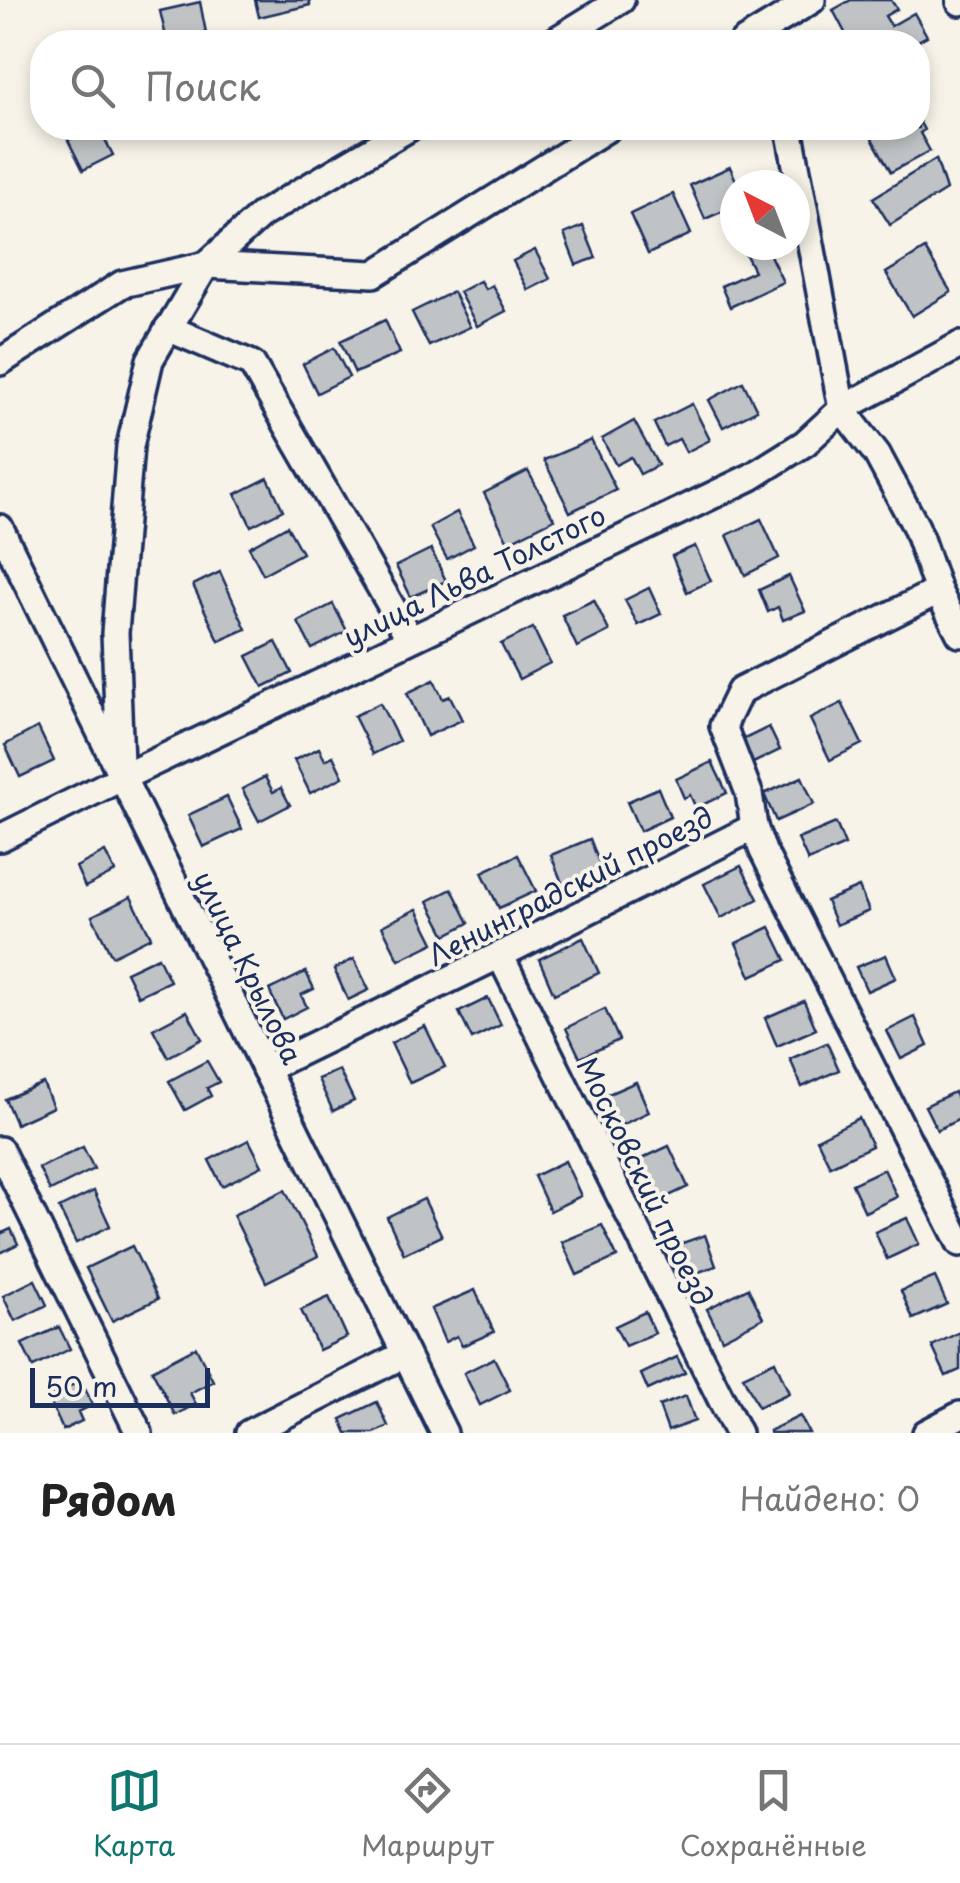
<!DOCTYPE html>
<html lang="ru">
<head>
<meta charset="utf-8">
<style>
  :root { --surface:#fff; --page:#f2f2f2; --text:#222; --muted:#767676; --line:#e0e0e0; --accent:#0f766e }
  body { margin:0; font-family:"Playpen Sans",sans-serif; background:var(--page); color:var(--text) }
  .compass { position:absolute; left:720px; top:170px; width:90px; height:90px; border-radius:50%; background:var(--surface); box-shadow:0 5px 15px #0003; rotate:318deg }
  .scale { position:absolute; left:30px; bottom:25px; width:180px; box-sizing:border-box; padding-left:10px; border:5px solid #1b2f5e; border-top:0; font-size:28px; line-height:35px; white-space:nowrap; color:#1b2f5e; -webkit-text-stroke:8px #f7f3e8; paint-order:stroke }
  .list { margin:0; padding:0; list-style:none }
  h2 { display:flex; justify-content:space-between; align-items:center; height:130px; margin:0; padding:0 40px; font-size:42px }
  h2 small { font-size:32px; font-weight:400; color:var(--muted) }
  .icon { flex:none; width:55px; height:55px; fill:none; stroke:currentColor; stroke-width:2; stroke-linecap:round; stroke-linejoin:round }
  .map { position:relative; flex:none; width:960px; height:1433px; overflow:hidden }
  .search { position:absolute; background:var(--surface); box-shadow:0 5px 15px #0003; left:30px; right:30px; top:30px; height:110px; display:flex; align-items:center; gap:25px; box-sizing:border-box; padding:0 35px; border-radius:40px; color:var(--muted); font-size:38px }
  .sheet { height:310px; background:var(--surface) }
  nav { display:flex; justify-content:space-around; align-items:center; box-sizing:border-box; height:140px; border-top:2px solid var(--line); background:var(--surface); font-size:28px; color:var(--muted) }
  nav a { display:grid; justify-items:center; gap:5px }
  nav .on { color:var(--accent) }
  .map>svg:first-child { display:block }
  .building { fill:#c0c3c5; stroke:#1b2f5e; stroke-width:2.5 }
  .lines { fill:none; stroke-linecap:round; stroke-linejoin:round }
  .minor-casing { stroke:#1b2f5e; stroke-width:32 }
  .minor { stroke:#f7f3e8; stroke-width:25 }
  .labels { text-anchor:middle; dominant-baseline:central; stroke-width:8; stroke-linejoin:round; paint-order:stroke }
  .street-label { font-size:28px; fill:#1b2f5e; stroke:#f7f3e8 }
</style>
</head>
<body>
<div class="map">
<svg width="960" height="1433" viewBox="0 0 960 1433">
  <rect width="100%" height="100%" fill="#f7f3e8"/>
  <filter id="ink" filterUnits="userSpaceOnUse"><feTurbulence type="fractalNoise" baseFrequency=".01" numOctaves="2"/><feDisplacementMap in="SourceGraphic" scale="20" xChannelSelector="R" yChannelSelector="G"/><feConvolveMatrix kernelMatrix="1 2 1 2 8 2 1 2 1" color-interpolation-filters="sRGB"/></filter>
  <g filter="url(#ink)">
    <!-- building -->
    <g class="building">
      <path d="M255 0H309L310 5 259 17Z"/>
      <path d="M851 0H891L897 9 885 16 891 26 914 13 927 36 916 42H850L833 10Z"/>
      <path d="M200 2 206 33 167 41 160 11Z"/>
      <path d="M918 119 924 130 920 133 930 151 891 172 866 128H918Z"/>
      <path d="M93 128H99L113 155 83 170 68 140Z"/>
      <path d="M936 159 946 190 890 225 873 198Z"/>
      <path d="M730 167 738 185H735V206L705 219 690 185Z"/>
      <path d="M673 194 691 234 648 254 630 214Z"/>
      <path d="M583 226 596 258 576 265 564 234Z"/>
      <path d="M741 245H765L783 282 730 307 721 286 754 271Z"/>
      <path d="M925 249 951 292 912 316 886 273Z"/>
      <path d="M535 250 550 279 528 290 513 261Z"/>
      <path d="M480 281 485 289 492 285 506 311 477 326 459 292Z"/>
      <path d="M453 292 470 327 429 346 412 312Z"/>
      <path d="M385 320 400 353 355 373 340 341Z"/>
      <path d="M334 348 349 377 317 393 303 364Z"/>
      <path d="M743 382 757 410 723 427 709 400Z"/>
      <path d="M692 404 710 440 686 452 679 439 665 446 654 423Z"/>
      <path d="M634 421 658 465 640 474 631 457 616 465 602 439Z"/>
      <path d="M591 440 616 490 570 512 544 460Z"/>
      <path d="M528 471 554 519 508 542 484 493Z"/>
      <path d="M268 478 283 510 251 526 236 494Z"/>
      <path d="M457 512 474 545 447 559 430 527Z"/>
      <path d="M761 519 779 558 745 575 727 535Z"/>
      <path d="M287 526 302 553 263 574 249 547Z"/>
      <path d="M695 546 711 581 687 592 672 556Z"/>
      <path d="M431 549 446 581 411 597 396 566Z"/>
      <path d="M220 572 246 629 219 641 193 585Z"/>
      <path d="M789 576 805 611 783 620 778 607 768 612 759 590Z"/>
      <path d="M649 588 661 614 638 625 625 600Z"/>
      <path d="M594 600 609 631 577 647 562 615Z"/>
      <path d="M333 604 347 631 312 649 298 622Z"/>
      <path d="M533 628 550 663 519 679 501 644Z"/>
      <path d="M276 642 292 673 263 687 247 656Z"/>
      <path d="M434 680 443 699 450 696 462 720 427 736 407 693Z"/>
      <path d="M380 703 399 741 373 754 354 716Z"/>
      <path d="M842 703 862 744 830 760 810 719Z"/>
      <path d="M38 727 54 761 20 777 5 745Z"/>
      <path d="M769 727 780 750 749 765 738 742Z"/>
      <path d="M319 748 325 760 333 756 343 777 310 793 294 760Z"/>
      <path d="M712 762 727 793 696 808 690 795 684 798 676 779Z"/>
      <path d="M265 777 273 792 281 788 290 805 259 821 242 789Z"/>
      <path d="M802 777 814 804 776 821 764 794Z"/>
      <path d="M658 788 670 817 640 831 627 802Z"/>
      <path d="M227 797 242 829 203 847 188 815Z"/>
      <path d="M836 823 845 845 808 861 798 839Z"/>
      <path d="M590 839 603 872 564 888 551 855Z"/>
      <path d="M105 852 115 872 85 887 76 867Z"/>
      <path d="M518 855 536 891 499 908 482 872Z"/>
      <path d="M741 866 758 899 721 918 704 884Z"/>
      <path d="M859 887 869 911 836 925 826 901Z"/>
      <path d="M452 889 469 923 446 935 428 901Z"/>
      <path d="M131 897 151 937 112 956 92 916Z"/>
      <path d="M417 909 434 943 399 960 382 926Z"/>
      <path d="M770 927 786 960 751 976 736 943Z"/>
      <path d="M583 938 599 973 554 994 539 959Z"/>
      <path d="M886 955 896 978 867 991 856 967Z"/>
      <path d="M158 957 170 981 138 996 126 972Z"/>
      <path d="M354 959 369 990 348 1000 334 969Z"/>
      <path d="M306 972 314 989 301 995 307 1007 283 1019 269 990Z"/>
      <path d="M488 998 501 1025 472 1039 459 1012Z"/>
      <path d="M804 1001 816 1029 777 1046 765 1018Z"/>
      <path d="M605 1009 619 1040 580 1058 566 1028Z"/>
      <path d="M187 1011 202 1039 168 1057 153 1029Z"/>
      <path d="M915 1017 928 1046 901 1059 887 1031Z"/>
      <path d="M425 1026 445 1067 410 1083 391 1043Z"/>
      <path d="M827 1043 839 1070 802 1087 790 1059Z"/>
      <path d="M207 1061 219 1082 207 1088 211 1096 185 1110 169 1081Z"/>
      <path d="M339 1070 354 1101 333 1111 318 1079Z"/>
      <path d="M636 1082 649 1112 611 1130 597 1099Z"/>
      <path d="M43 1083 53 1107 16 1124 5 1099Z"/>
      <path d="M954 1092 960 1106V1119L937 1130 925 1106Z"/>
      <path d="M859 1118 872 1146 830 1166 817 1139Z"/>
      <path d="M249 1140 262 1166 222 1186 209 1160Z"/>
      <path d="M669 1146 688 1187 650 1205 630 1164Z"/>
      <path d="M83 1147 94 1169 50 1191 39 1168Z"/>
      <path d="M565 1161 581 1196 550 1211 534 1176Z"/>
      <path d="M884 1169 897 1197 865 1212 852 1184Z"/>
      <path d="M285 1190 318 1256 266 1282 233 1215Z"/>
      <path d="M94 1191 110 1226 76 1243 59 1208Z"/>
      <path d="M424 1199 442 1236 404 1254 387 1217Z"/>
      <path d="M907 1218 919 1244 887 1259 875 1232Z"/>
      <path d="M602 1225 617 1257 577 1275 562 1242Z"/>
      <path d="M11 1229 18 1244 0 1253V1234Z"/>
      <path d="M705 1235 716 1266 682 1278 671 1247Z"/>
      <path d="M132 1246 158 1299 112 1321 86 1268Z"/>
      <path d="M935 1277 947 1304 913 1319 901 1291Z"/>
      <path d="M35 1280 47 1305 15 1321 3 1296Z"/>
      <path d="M748 1288 763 1318 722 1339 707 1309Z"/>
      <path d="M475 1290 494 1332 462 1346 457 1336 445 1342 431 1309Z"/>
      <path d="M329 1297 347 1337 319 1350 301 1310Z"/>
      <path d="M645 1312 655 1333 625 1346 615 1326Z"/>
      <path d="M59 1327 70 1349 33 1367 22 1344Z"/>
      <path d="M960 1332V1370L946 1376 932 1346Z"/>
      <path d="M196 1347 213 1381 190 1393 196 1404 175 1415 152 1370Z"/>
      <path d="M677 1357 685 1373 648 1390 641 1374Z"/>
      <path d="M494 1358 510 1390 480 1405 464 1373Z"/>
      <path d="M775 1361 789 1393 758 1407 743 1376Z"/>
      <path d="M81 1381 93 1405 78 1412 82 1421 63 1430 48 1397Z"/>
      <path d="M686 1396 695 1421 668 1431 659 1406Z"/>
      <path d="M377 1402 388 1426 374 1433H347L341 1419Z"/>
      <path d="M800 1416 809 1433H770L769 1431Z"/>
    </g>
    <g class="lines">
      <!-- minor casing -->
      <g class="minor-casing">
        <g id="minor">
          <path d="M960 0V2"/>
          <path d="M553 42 621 0"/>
          <path d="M743 42 812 0"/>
          <path d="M789 128 842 409 877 454 916 527 938 591 960 634"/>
          <path d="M168 328 252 364 410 639"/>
          <path d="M0 362 122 284 206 265 374 274 608 128"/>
          <path d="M0 528 444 1433"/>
          <path d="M120 763 115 633 130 446 150 360 206 265 261 215 409 128"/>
          <path d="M754 827 749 793 723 726 740 691 938 591"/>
          <path d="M0 838 121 778 751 477 805 443 842 409 960 345"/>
          <path d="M500 955 738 1433"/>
          <path d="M265 1069 500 955 754 827 763 851 960 1243"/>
          <path d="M0 1150 139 1433"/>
          <path d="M249 1433 405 1354"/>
          <path d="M926 1433 960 1415"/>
        </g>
      </g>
      <!-- minor -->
      <use href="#minor" class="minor"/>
    </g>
  </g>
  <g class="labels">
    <!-- street labels -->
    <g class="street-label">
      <text transform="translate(474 575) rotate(-26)">улица Льва Толстого</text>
      <text transform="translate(570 885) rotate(-27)">Ленинградский проезд</text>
      <text transform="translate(249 967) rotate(64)">улица Крылова</text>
      <text transform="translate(646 1181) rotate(64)">Московский проезд</text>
    </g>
  </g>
</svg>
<svg class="compass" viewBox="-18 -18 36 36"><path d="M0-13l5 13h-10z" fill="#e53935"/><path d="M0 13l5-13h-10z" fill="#767676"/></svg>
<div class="scale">50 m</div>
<div class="search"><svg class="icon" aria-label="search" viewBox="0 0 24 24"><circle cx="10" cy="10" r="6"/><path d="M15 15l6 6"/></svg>Поиск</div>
</div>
<section class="sheet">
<h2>Рядом<small>Найдено: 0</small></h2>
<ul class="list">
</ul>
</section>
<nav>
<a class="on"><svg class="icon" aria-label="map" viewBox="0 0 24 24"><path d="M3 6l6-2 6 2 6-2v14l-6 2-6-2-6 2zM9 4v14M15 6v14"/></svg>Карта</a>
<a><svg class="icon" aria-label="directions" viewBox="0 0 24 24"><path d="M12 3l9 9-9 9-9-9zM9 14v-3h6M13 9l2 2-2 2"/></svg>Маршрут</a>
<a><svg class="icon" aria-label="saved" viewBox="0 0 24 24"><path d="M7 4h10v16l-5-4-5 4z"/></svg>Сохранённые</a>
</nav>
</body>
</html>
